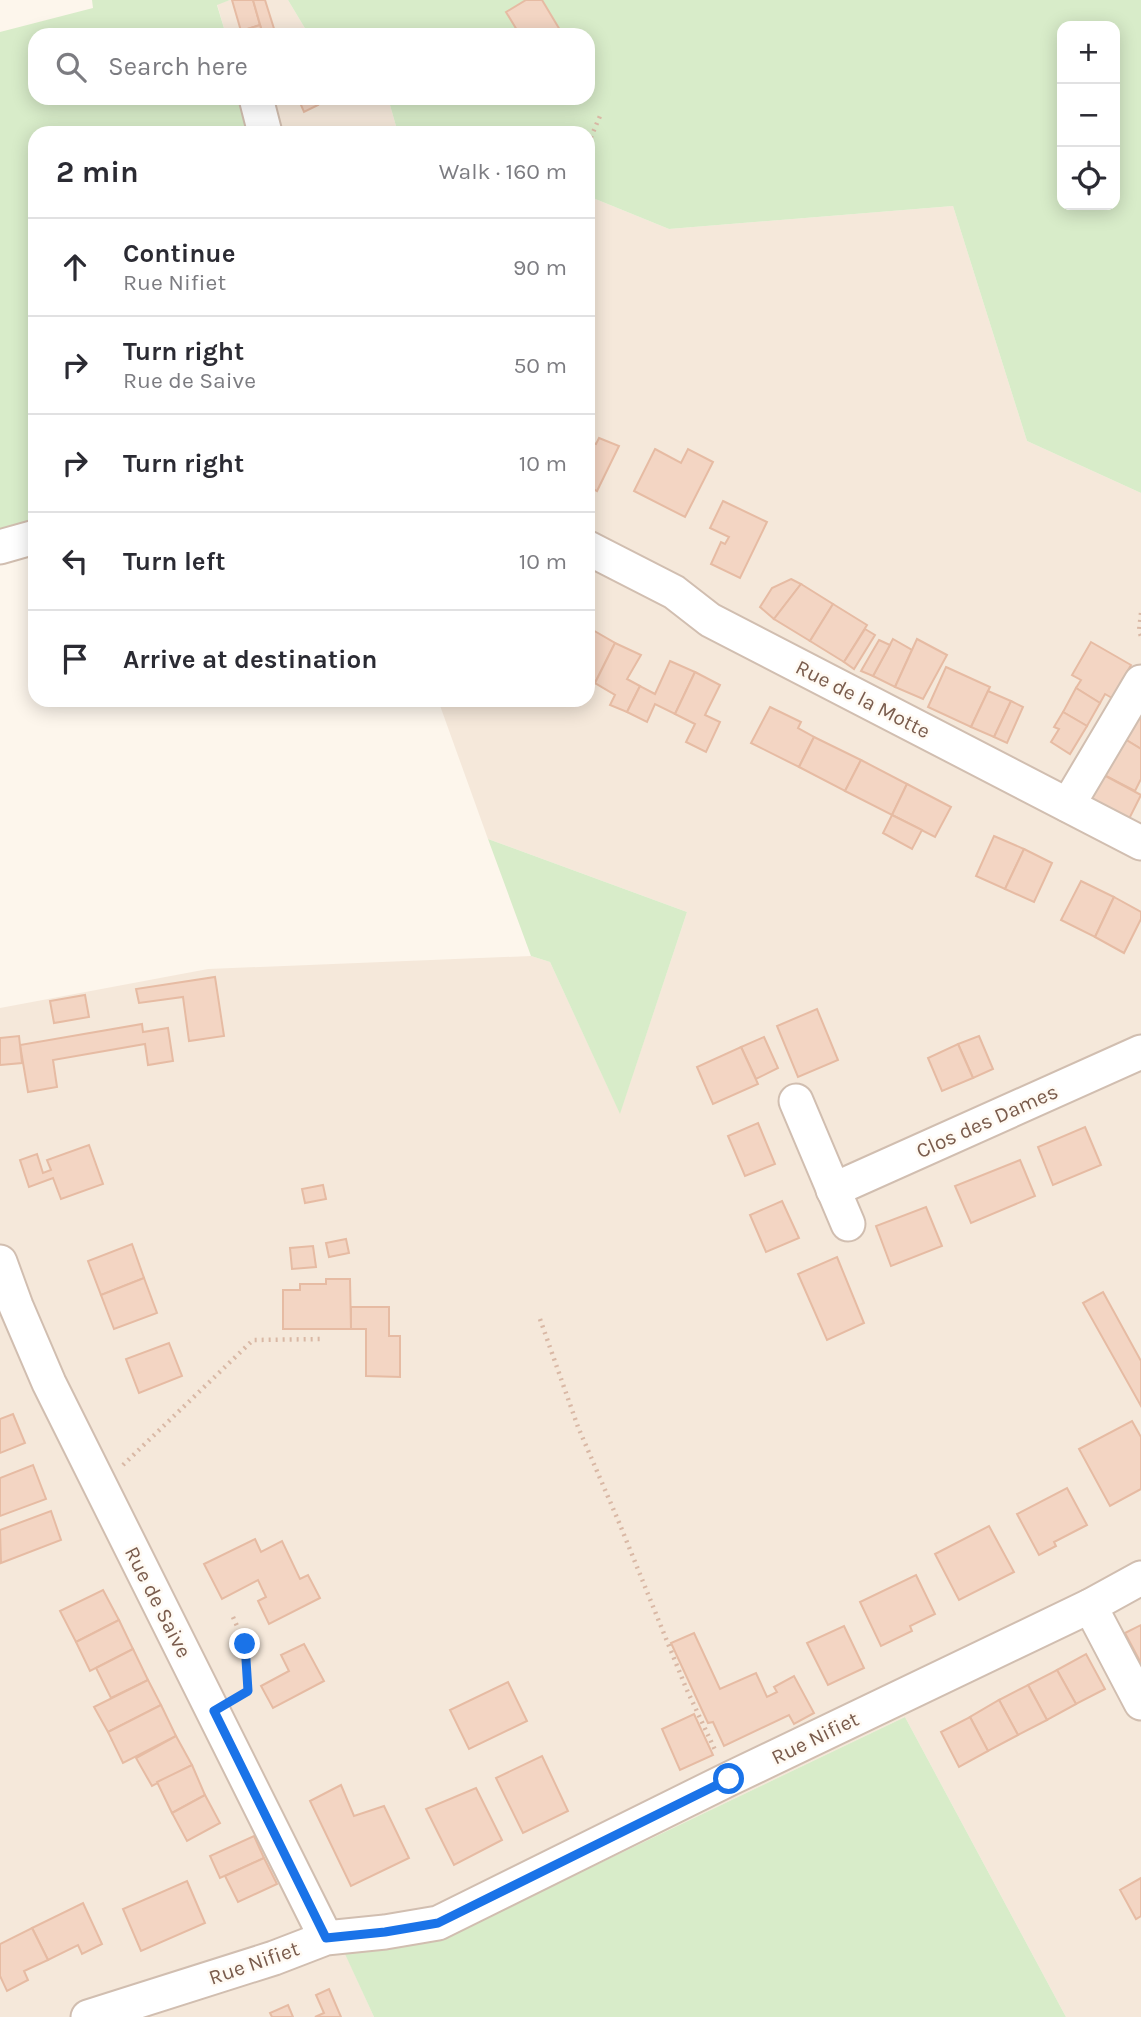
<!DOCTYPE html>
<html lang="en">
<head>
<meta charset="utf-8">
<style>
  :root { --surface:#fff; --page:#f7f7f7; --text:#2b2b33; --muted:#7c7c81; --line:#e1e1e2 }
  body { margin:0; font-family:Karla,sans-serif; background:var(--page); color:var(--text) }
  .controls { position:absolute; right:21px; top:21px; display:grid; overflow:hidden; border-radius:14px; box-shadow:0 4px 18px #0003 }
  .controls button { width:63px; height:63px; display:grid; place-items:center; padding:0; border:0; border-bottom:2px solid var(--line); background:var(--surface); color:var(--text); font:35px sans-serif }
  .stop { position:absolute; width:21px; height:21px; margin:-16px; border:5px solid #1a73e8; border-radius:50%; background:#fff }
  .stop.end { background:#1a73e8; border-color:#fff; box-shadow:0 2px 7px #0008 }
  .list { margin:0; padding:0; list-style:none }
  h2 { display:flex; justify-content:space-between; align-items:center; height:91px; margin:0; padding:0 28px; font-size:30px }
  h2 small { font-size:23px; font-weight:400; color:var(--muted) }
  .list li { display:grid; grid-template-columns:46px 1fr auto; gap:21px; align-items:center; box-sizing:border-box; height:98px; padding:0 28px; border-top:2px solid var(--line) }
  .list b { display:block; font-size:26px; white-space:nowrap }
  .list p { margin:0; font-size:23px; white-space:nowrap; color:var(--muted) }
  .list em { font-size:23px; font-style:normal; color:var(--muted) }
  .icon { flex:none; width:38px; height:38px; fill:none; stroke:currentColor; stroke-width:2; stroke-linecap:round; stroke-linejoin:round }
  .map { position:relative; flex:none; width:1141px; height:2017px; overflow:hidden }
  .search { position:absolute; background:var(--surface); box-shadow:0 4px 18px #0003; left:28px; top:28px; width:567px; height:77px; display:flex; align-items:center; gap:18px; box-sizing:border-box; padding:0 24px; border-radius:21px; color:var(--muted); font-size:26px }
  .panel { position:absolute; background:var(--surface); box-shadow:0 4px 18px #0003; left:28px; top:126px; width:567px; height:581px; border-radius:21px }
  .map>svg:first-child { display:block }
  .residential { fill:#f5e8da }
  .green { fill:#d8ecc9; fill-rule:evenodd }
  .building { fill:#f3d5c3; stroke:#e6bba3; stroke-width:2 }
  .lines { fill:none; stroke-linecap:round; stroke-linejoin:round }
  .minor-casing { stroke:#d1beb0; stroke-width:37 }
  .path { stroke:#d9b8a5; stroke-width:4.5; stroke-dasharray:2 5; stroke-linecap:butt }
  .minor { stroke:#fff; stroke-width:33 }
  .route { stroke:#1a73e8; stroke-width:9 }
  .labels { text-anchor:middle; dominant-baseline:central; stroke-width:5; stroke-linejoin:round; paint-order:stroke }
  .street-label { font-size:21px; fill:#7a5c4d; stroke:#fffaf3 }
</style>
</head>
<body>
<div class="map">
<svg width="1141" height="2017" viewBox="0 0 1141 2017">
  <rect width="100%" height="100%" fill="#fdf6ec"/>
  <!-- residential -->
  <g class="residential">
    <path d="M230 0H288L309 35H226L217 4Z"/>
    <path d="M244 98H388L398 133H255Z"/>
    <path d="M588 196 669 229 953 206 1027 441 1141 493V2017H1066L905 1717 443 1938 346 1955 374 2017H0V1008L208 969 531 956 550 962 620 1113 687 912 488 839 438 700H588Z"/>
  </g>
  <!-- green -->
  <g class="green">
    <path d="M92 0H230L217 5 226 35H35V98H244L255 133H35V521L0 531V32L93 8Z"/>
    <path d="M288 0H1141V493L1027 441 953 206 669 229 588 196V133H398L388 98H588V35H309ZM1062 26H1115V205H1062Z"/>
    <path d="M488 839 687 912 620 1114 550 962 531 956Z"/>
    <path d="M905 1717 1066 2017H374L345 1954 443 1938Z"/>
  </g>
  <!-- building -->
  <g class="building">
    <path d="M232 0H253L260 25 241 31Z"/>
    <path d="M253 0H265L276 35H263Z"/>
    <path d="M526 0H542L563 35H520L506 12Z"/>
    <path d="M260 25 263 35H242L241 31Z"/>
    <path d="M298 98H315L318 105 304 112Z"/>
    <path d="M599 438 619 446 597 491 588 486V441L596 444Z"/>
    <path d="M655 449 681 463 688 449 713 462 685 517 634 491Z"/>
    <path d="M723 501 767 522 740 578 711 564 721 542 725 544 729 537 710 528Z"/>
    <path d="M791 579 801 584 774 619 760 607 772 588Z"/>
    <path d="M801 584 833 604 810 641 774 619Z"/>
    <path d="M833 604 867 625 844 662 810 641Z"/>
    <path d="M591 629 615 643 595 683 588 679V635Z"/>
    <path d="M865 629 875 635 854 669 844 662Z"/>
    <path d="M893 639 912 650 895 687 873 676Z"/>
    <path d="M917 639 947 655 923 699 895 687Z"/>
    <path d="M879 640 890 645 873 676 861 671Z"/>
    <path d="M1091 642 1131 665 1112 698 1105 694 1100 703 1076 688 1081 680 1072 675Z"/>
    <path d="M615 643 641 655 627 679 640 686 627 712 610 705 615 695 595 683Z"/>
    <path d="M670 661 695 672 675 714 655 704 647 722 627 712 640 686 655 694Z"/>
    <path d="M946 667 990 687 971 727 928 707Z"/>
    <path d="M695 672 720 685 705 715 720 722 706 752 686 742 695 724 675 714Z"/>
    <path d="M1076 688 1100 703 1087 726 1063 712Z"/>
    <path d="M988 691 1011 701 994 737 971 727Z"/>
    <path d="M1011 701 1023 707 1007 743 994 737Z"/>
    <path d="M770 707 801 722 798 728 814 737 799 767 751 743Z"/>
    <path d="M1063 712 1087 726 1070 754 1051 742 1059 729 1054 727Z"/>
    <path d="M1137 714 1141 716V749L1123 738Z"/>
    <path d="M814 737 861 760 845 791 799 767Z"/>
    <path d="M1123 738 1141 749V779L1135 791 1102 774Z"/>
    <path d="M861 760 907 784 892 815 845 791Z"/>
    <path d="M1102 774 1141 795 1129 819 1089 798Z"/>
    <path d="M907 784 951 807 935 837 892 815Z"/>
    <path d="M892 815 922 830 912 849 883 833Z"/>
    <path d="M994 836 1024 849 1005 889 976 876Z"/>
    <path d="M1024 849 1052 863 1034 902 1005 889Z"/>
    <path d="M1081 881 1114 897 1095 937 1061 920Z"/>
    <path d="M1114 897 1141 912V919L1124 953 1095 937Z"/>
    <path d="M215 977 224 1036 189 1041 183 997 139 1003 136 989Z"/>
    <path d="M85 995 89 1017 54 1023 50 1001Z"/>
    <path d="M817 1009 838 1060 798 1077 777 1026Z"/>
    <path d="M142 1024 143 1032 168 1028 173 1061 148 1065 145 1044 53 1060 57 1087 28 1092 20 1045Z"/>
    <path d="M19 1036 22 1063 0 1065V1038Z"/>
    <path d="M979 1036 993 1069 973 1078 958 1044Z"/>
    <path d="M764 1037 778 1068 756 1079 741 1047Z"/>
    <path d="M958 1044 973 1078 942 1091 928 1058Z"/>
    <path d="M741 1047 758 1084 713 1104 697 1067Z"/>
    <path d="M758 1123 775 1164 745 1176 728 1136Z"/>
    <path d="M1085 1127 1101 1165 1053 1185 1038 1147Z"/>
    <path d="M89 1145 103 1184 61 1199 53 1178 29 1187 20 1160 37 1154 43 1173 51 1170 47 1160Z"/>
    <path d="M1020 1160 1035 1196 971 1223 955 1186Z"/>
    <path d="M323 1185 326 1199 305 1203 302 1189Z"/>
    <path d="M782 1201 799 1238 766 1252 750 1215Z"/>
    <path d="M926 1207 942 1246 891 1266 876 1226Z"/>
    <path d="M346 1239 349 1253 329 1257 326 1243Z"/>
    <path d="M132 1244 144 1278 101 1295 88 1261Z"/>
    <path d="M313 1246 316 1267 292 1269 290 1248Z"/>
    <path d="M837 1257 864 1323 827 1340 798 1274Z"/>
    <path d="M144 1278 157 1313 114 1329 101 1295Z"/>
    <path d="M326 1279H350L351 1329H283V1290H300V1284H326Z"/>
    <path d="M1103 1292 1141 1361V1406L1083 1303Z"/>
    <path d="M351 1307H389V1336H400V1377L366 1376V1329H351Z"/>
    <path d="M169 1343 182 1376 139 1393 126 1359Z"/>
    <path d="M13 1414 25 1443 0 1453V1419Z"/>
    <path d="M1132 1421 1141 1437V1489L1110 1506 1079 1449Z"/>
    <path d="M33 1465 46 1499 0 1516V1478Z"/>
    <path d="M1067 1488 1087 1525 1054 1542 1056 1546 1039 1555 1017 1514Z"/>
    <path d="M51 1511 61 1540 1 1563 0 1530Z"/>
    <path d="M989 1526 1014 1572 959 1600 935 1554Z"/>
    <path d="M255 1539 261 1552 282 1541 300 1579 308 1575 320 1598 269 1624 258 1601 266 1597 258 1580 222 1599 204 1564Z"/>
    <path d="M916 1575 935 1614 910 1626 912 1631 881 1646 860 1602Z"/>
    <path d="M103 1590 119 1620 76 1642 60 1611Z"/>
    <path d="M119 1620 133 1649 90 1671 76 1642Z"/>
    <path d="M1141 1625V1663L1125 1633Z"/>
    <path d="M844 1626 864 1668 828 1685 807 1643Z"/>
    <path d="M694 1633 720 1689 756 1673 767 1697 777 1692 774 1687 794 1676 814 1713 794 1724 789 1715 724 1746 713 1722 708 1723 671 1643Z"/>
    <path d="M304 1644 324 1681 273 1708 261 1686 289 1671 281 1655Z"/>
    <path d="M133 1649 148 1680 111 1698 96 1668Z"/>
    <path d="M1086 1654 1105 1689 1076 1704 1057 1670Z"/>
    <path d="M1057 1670 1076 1704 1047 1720 1028 1685Z"/>
    <path d="M148 1680 161 1705 108 1732 94 1707Z"/>
    <path d="M508 1682 527 1721 469 1749 450 1710Z"/>
    <path d="M1028 1685 1047 1720 1018 1735 999 1700Z"/>
    <path d="M999 1700 1018 1735 988 1751 970 1717Z"/>
    <path d="M161 1705 176 1736 123 1763 108 1732Z"/>
    <path d="M694 1714 713 1755 680 1770 662 1729Z"/>
    <path d="M970 1717 988 1751 959 1767 941 1732Z"/>
    <path d="M176 1736 192 1765 152 1786 136 1758Z"/>
    <path d="M542 1756 568 1811 523 1833 496 1778Z"/>
    <path d="M192 1765 205 1795 172 1813 157 1782Z"/>
    <path d="M341 1785 354 1816 384 1806 409 1858 351 1886 310 1801Z"/>
    <path d="M476 1788 502 1840 454 1865 426 1809Z"/>
    <path d="M205 1795 220 1823 187 1841 172 1813Z"/>
    <path d="M254 1836 264 1858 220 1878 210 1856Z"/>
    <path d="M264 1858 277 1884 238 1902 225 1876Z"/>
    <path d="M1141 1878V1916L1136 1919 1120 1890Z"/>
    <path d="M187 1881 205 1923 141 1951 123 1909Z"/>
    <path d="M83 1903 102 1944 82 1954 78 1945 48 1960 32 1928Z"/>
    <path d="M32 1928 48 1960 24 1971 28 1980 7 1991 0 1976V1944Z"/>
    <path d="M329 1989 341 2017H315L324 2013 316 1995Z"/>
    <path d="M288 2005 293 2017H272L270 2013Z"/>
  </g>
  <g class="lines">
    <!-- minor casing -->
    <g class="minor-casing">
      <g id="minor">
        <path d="M256 98 265 133"/>
        <path d="M0 547 35 537"/>
        <path d="M588 548 674 592 710 620 1141 843"/>
        <path d="M1068 805 1141 682"/>
        <path d="M796 1101 848 1224"/>
        <path d="M833 1190 1141 1052"/>
        <path d="M0 1262 16 1306 49 1383 326 1938"/>
        <path d="M1090 1606 1141 1703"/>
        <path d="M88 2017 274 1958 326 1938 385 1932 438 1923 729 1779 1090 1606 1141 1578"/>
      </g>
    </g>
    <!-- path -->
    <g class="path">
      <path d="M588 144 600 116"/>
      <path d="M1141 613 1139 631 1141 636"/>
      <path d="M540 1319 578 1427 618 1520 686 1688 716 1752"/>
      <path d="M123 1465 253 1340 324 1339"/>
      <path d="M233 1617 245 1644 248 1691 239 1697"/>
    </g>
    <!-- minor -->
    <use href="#minor" class="minor"/>
  </g>
  <g class="lines">
    <!-- route -->
    <path class="route" d="M245 1644 248 1691 214 1711 326 1938 385 1932 438 1923 729 1779"/>
  </g>
  <g class="labels">
    <!-- street labels -->
    <g class="street-label">
      <text transform="translate(863 699) rotate(27)">Rue de la Motte</text>
      <text transform="translate(987 1121) rotate(-24)">Clos des Dames</text>
      <text transform="translate(158 1602) rotate(63)">Rue de Saive</text>
      <text transform="translate(815 1738) rotate(-26)">Rue Nifiet</text>
      <text transform="translate(254 1963) rotate(-19)">Rue Nifiet</text>
    </g>
  </g>
</svg>
<div class="controls">
<button>+</button>
<button>−</button>
<button><svg class="icon" aria-label="locate" viewBox="0 0 24 24"><circle cx="12" cy="12" r="6"/><path d="M12 2v4M12 18v4M2 12h4M18 12h4"/></svg></button>
</div>
<div class="stop" style="left:729px;top:1779px"></div>
<div class="stop end" style="left:245px;top:1644px"></div>
<div class="search"><svg class="icon" aria-label="search" viewBox="0 0 24 24"><circle cx="10" cy="10" r="6"/><path d="M15 15l6 6"/></svg>Search here</div>
<section class="panel">
<h2>2 min<small>Walk · 160 m</small></h2>
<ul class="list">
<li><svg class="icon" aria-label="ahead" viewBox="0 0 24 24"><path d="M12 20V5M6 11l6-6 6 6"/></svg><div><b>Continue</b><p>Rue Nifiet</p></div><em>90 m</em></li>
<li><svg class="icon" aria-label="right" viewBox="0 0 24 24"><path d="M7 20v-9h11M14 6l5 5-5 5"/></svg><div><b>Turn right</b><p>Rue de Saive</p></div><em>50 m</em></li>
<li><svg class="icon" aria-label="right" viewBox="0 0 24 24"><path d="M7 20v-9h11M14 6l5 5-5 5"/></svg><div><b>Turn right</b></div><em>10 m</em></li>
<li><svg class="icon" aria-label="left" viewBox="0 0 24 24"><path d="M17 20v-9H6M10 6l-5 5 5 5"/></svg><div><b>Turn left</b></div><em>10 m</em></li>
<li><svg class="icon" aria-label="arrive" viewBox="0 0 24 24"><path d="M6 21V4h12l-3 4 3 4H6"/></svg><div><b>Arrive at destination</b></div></li>
</ul>
</section>
</div>
</body>
</html>
